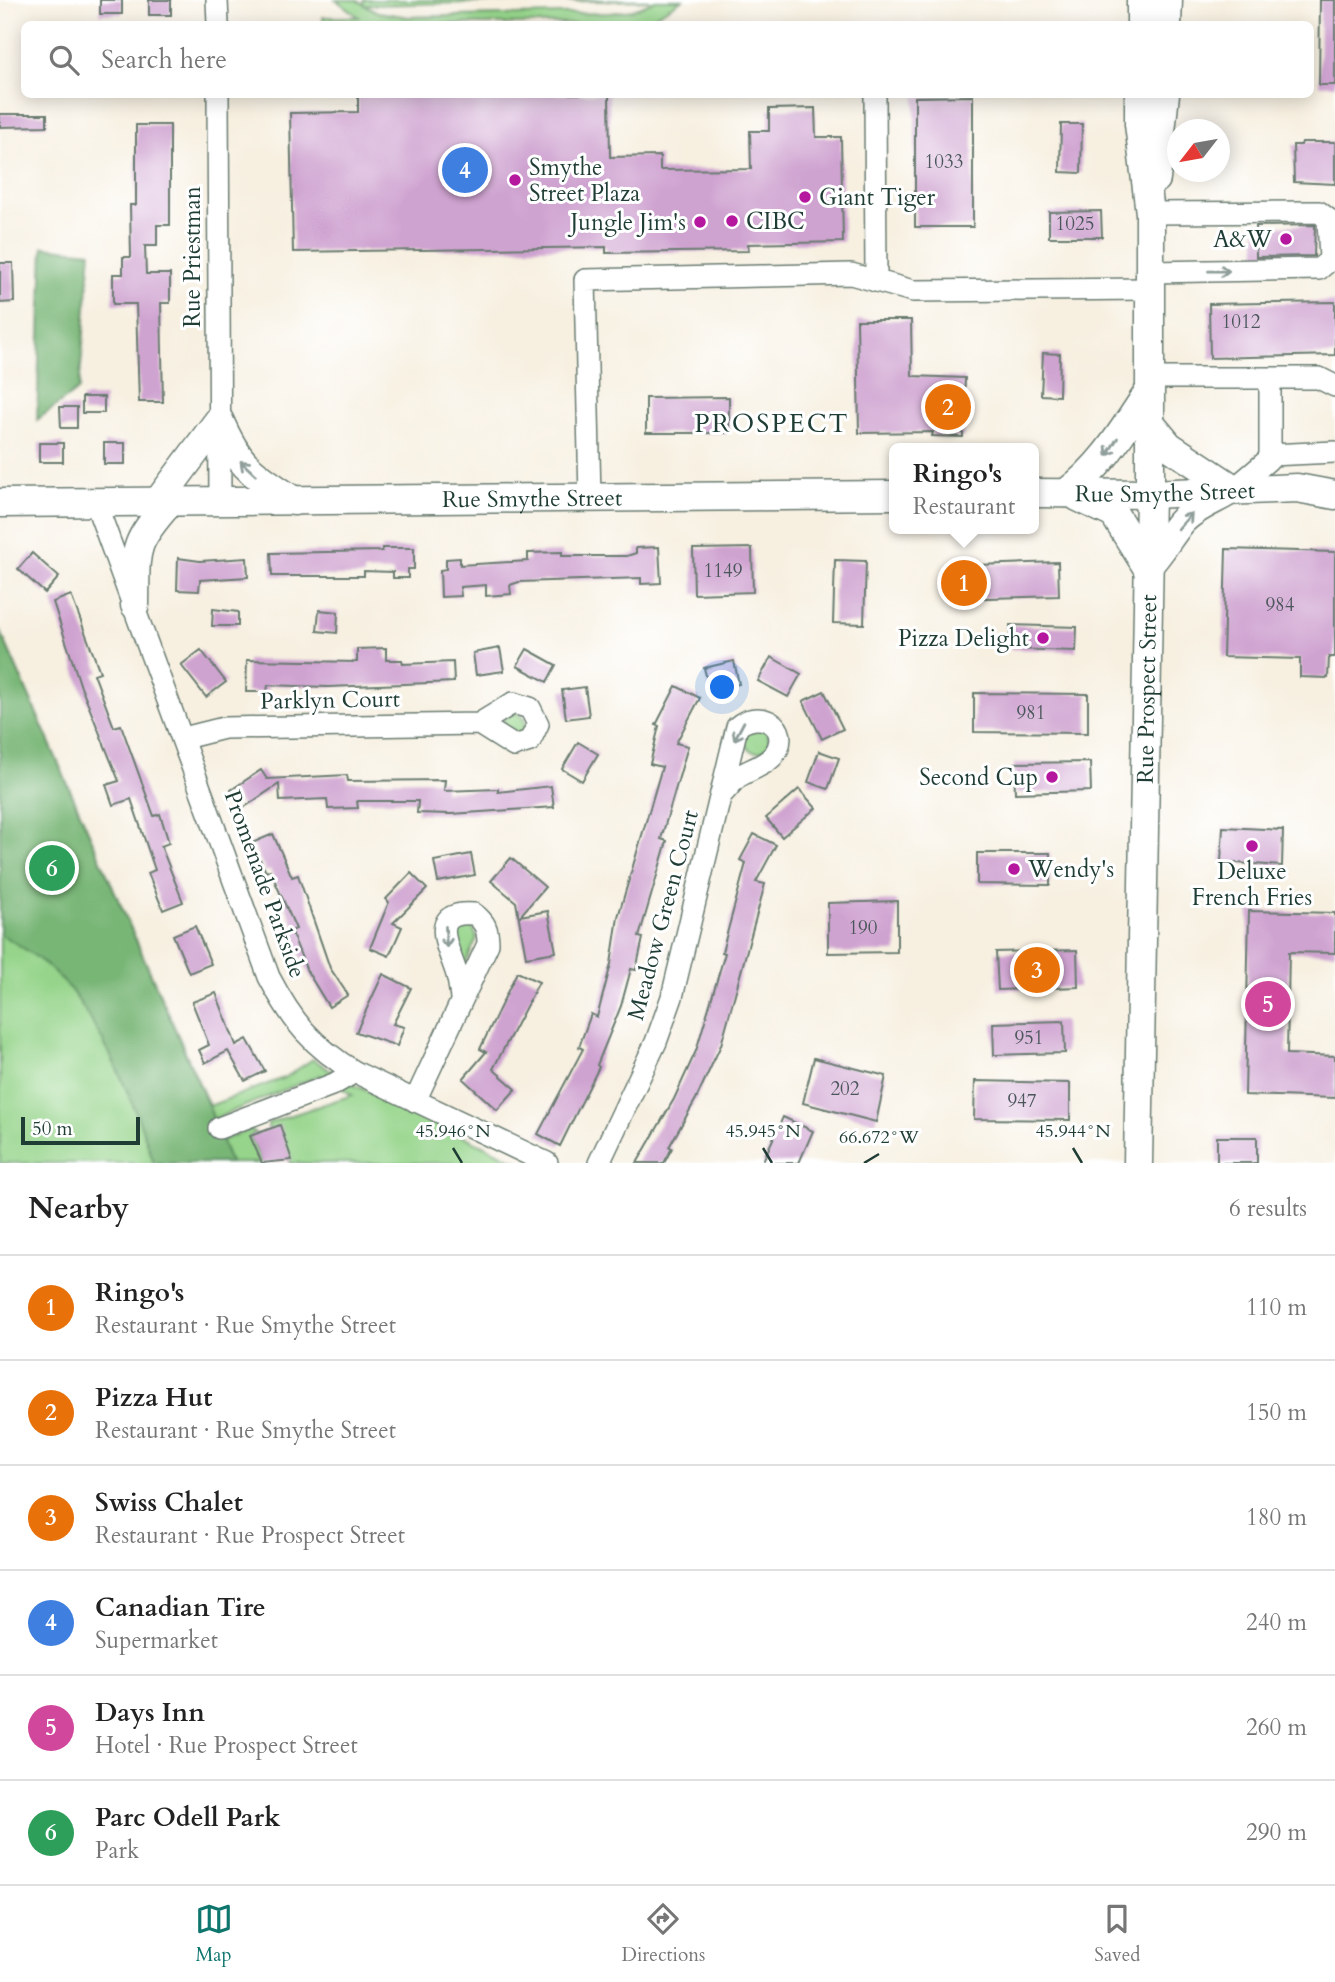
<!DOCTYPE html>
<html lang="en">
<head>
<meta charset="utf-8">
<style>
  :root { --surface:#fff; --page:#f6f6f6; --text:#222; --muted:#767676; --line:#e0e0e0; --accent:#0f766e }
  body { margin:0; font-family:Cardo,serif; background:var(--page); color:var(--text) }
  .compass { position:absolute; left:1167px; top:119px; width:63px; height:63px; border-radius:50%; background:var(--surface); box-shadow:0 4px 18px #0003; rotate:239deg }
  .scale { position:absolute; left:21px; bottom:18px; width:119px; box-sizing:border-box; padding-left:7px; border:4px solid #1f3d34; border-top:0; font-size:19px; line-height:24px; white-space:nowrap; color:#1f3d34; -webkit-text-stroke:5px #fff; paint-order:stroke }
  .you { position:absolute; left:723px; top:688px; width:24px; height:24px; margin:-18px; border:5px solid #fff; border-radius:50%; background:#1a73e8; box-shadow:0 0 0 10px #1a73e833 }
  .badge { display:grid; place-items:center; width:46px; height:46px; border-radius:50%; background:var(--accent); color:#fff; font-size:23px; font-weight:700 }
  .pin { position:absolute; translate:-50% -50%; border:4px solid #fff; box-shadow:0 2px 7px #0006 }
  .popup { position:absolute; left:889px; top:443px; width:150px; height:91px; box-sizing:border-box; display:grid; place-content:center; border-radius:10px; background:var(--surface); filter:drop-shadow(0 2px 5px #0005); font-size:23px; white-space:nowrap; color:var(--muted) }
  .popup b { font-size:26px; color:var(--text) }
  .popup::after { content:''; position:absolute; left:50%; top:100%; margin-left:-14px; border:14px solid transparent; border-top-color:var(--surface) }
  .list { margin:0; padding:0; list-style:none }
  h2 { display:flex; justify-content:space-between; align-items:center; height:91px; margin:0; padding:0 28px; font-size:30px }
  h2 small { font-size:23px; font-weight:400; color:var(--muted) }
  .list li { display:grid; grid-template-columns:46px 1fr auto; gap:21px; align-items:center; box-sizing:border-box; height:105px; padding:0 28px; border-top:2px solid var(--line) }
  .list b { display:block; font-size:26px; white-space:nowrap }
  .list p { margin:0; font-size:23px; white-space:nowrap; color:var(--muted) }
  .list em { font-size:23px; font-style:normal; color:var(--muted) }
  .icon { flex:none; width:38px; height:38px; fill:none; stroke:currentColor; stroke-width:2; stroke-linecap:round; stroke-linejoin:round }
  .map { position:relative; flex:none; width:1335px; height:1163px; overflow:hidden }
  .search { position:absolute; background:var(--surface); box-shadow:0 4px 18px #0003; left:21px; right:21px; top:21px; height:77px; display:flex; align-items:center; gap:18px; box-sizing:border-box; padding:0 24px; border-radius:10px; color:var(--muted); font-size:26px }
  .sheet { height:721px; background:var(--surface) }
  nav { display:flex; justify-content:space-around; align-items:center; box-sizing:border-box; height:98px; border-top:2px solid var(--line); background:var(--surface); font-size:19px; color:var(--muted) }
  nav a { display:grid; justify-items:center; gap:4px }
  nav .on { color:var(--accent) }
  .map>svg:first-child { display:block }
  .green { fill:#95d48a; stroke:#5a885f; stroke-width:2 }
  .forest { fill:#78b676; stroke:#4c7a55; stroke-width:2 }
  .building { fill:#cfa3d0 }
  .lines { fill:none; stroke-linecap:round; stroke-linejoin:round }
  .minor-casing { stroke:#6b7c71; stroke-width:24 }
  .major-casing { stroke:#6b7c71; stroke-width:31 }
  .minor { stroke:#fff; stroke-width:21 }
  .major { stroke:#fff; stroke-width:28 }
  .oneway { stroke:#8f9e9a }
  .ticks { fill:none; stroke:#1f3d34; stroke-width:2.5 }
  .poi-dot { fill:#b5179e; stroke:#fff; stroke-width:2.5 }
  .labels { text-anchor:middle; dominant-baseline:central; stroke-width:6; stroke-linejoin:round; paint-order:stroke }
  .number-label { font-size:19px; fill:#4b565b }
  .poi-label { font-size:23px; fill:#1f3d34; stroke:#fff; text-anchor:start }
  .street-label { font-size:23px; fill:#1f3d34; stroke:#fff }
  .quarter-label { font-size:26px; letter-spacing:2px; fill:#1f3d34; stroke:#fff }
  .ticks-label { font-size:18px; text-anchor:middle; fill:#1f3d34; stroke:#fff; stroke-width:6; stroke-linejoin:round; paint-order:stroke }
</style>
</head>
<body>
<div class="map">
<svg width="1335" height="1163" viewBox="0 0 1335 1163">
  <rect width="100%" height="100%" fill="#fff"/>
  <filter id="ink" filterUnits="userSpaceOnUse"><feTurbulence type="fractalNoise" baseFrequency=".0143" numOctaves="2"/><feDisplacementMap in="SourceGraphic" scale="14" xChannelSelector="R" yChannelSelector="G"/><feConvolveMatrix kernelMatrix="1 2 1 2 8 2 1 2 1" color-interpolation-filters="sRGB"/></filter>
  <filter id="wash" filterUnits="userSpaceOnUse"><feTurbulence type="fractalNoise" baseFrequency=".00686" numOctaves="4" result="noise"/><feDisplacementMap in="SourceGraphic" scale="28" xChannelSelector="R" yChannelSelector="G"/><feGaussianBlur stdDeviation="1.57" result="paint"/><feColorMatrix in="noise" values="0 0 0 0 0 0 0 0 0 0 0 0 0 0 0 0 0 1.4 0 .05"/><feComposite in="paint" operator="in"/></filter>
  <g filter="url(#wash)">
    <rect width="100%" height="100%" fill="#f7f0e1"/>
    <!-- green -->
    <g class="green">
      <path d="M336 0H356L363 4 364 0H650L364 5 378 12 408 17 611 13 633 10 655 0H682L641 24H323V17H359Z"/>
      <path d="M0 630 209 1106 286 1077 313 1059 350 1083 521 1163H290V1156L268 1129V1123L352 1095 320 1075 216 1118 223 1140 251 1129 256 1134 250 1136 262 1163H0Z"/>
      <circle cx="514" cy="724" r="11"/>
      <circle cx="757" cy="740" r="12"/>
      <path d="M463 925 473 928 477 938 464 967 454 935Z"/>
    </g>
    <!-- forest -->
    <g class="forest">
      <path d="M43 247 91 252 79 389 37 420Z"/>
      <path d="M0 630 209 1107 230 1163H154C136 1108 111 1048 78 1000 59 971 30 951 0 934Z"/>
    </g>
    <g id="blocks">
      <!-- building -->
      <g class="building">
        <rect x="100" y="0" width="22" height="14"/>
        <rect x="149" y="0" width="22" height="15"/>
        <path d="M1320 0H1335V85H1319Z"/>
        <path d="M358 94H609L610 157 660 156V170L751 169 750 131H769V109L815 108 816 137H841L843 242 748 244 749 251 606 253V247L293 252 290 113 358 112Z"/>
        <path d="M973 96V227H915V97Z"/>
        <path d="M0 114H47V126L0 127Z"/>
        <path d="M1061 124H1082L1081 173 1060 172Z"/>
        <path d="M136 125H170V225H157V246H145L146 274H170V303H161L163 402H139L136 304H113V274H123V257H131L130 205H136Z"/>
        <path d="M1302 142H1335V184L1294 182 1293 145H1301Z"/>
        <path d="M1101 211 1102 237H1049V212Z"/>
        <path d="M1315 225 1314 256 1256 257V226Z"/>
        <path d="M0 263H13L14 302 0 303Z"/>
        <path d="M1335 302V355L1210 358 1209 304Z"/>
        <path d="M857 320H911L912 376 965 378 963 437 932 436 933 432 859 433Z"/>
        <path d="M1043 353 1060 354 1059 396 1041 395Z"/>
        <rect x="82" y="397" width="22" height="16"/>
        <path d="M729 397V433H646V398Z"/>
        <path d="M60 407H77V428H61Z"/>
        <rect x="39" y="443" width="24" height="19"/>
        <rect x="104" y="443" width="21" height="21"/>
        <path d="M659 547 661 583 641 584V578L519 582 510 585 511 594 486 596V585L460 587 461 596 441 597 440 570 446 569V559L460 558V565L528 561V553L562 552V556H627L636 553V548Z"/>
        <path d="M382 548H414V569H408V578H393V572L364 571V576H272L271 553 382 551Z"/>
        <path d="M752 548 753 592 694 594 693 549Z"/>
        <path d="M1226 549 1335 552V657H1329L1328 678 1300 677V659L1223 657Z"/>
        <path d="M32 553 59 577 45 593 18 569Z"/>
        <path d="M178 558 200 561 247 558 248 577 200 580 199 591 177 590Z"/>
        <path d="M835 560 866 561 864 624 833 623Z"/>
        <path d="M1058 562 1059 596 950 599 949 566Z"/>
        <path d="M71 595 100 672 94 674 114 727 121 725 154 816 160 814 169 843 161 846 183 902 163 910 148 873 155 870 131 799 113 805 106 785 119 781 81 687 53 602Z"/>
        <path d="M213 609 238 612V626H212Z"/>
        <path d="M319 610 338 612 337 633 317 631Z"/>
        <path d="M1010 625 1077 627 1076 651 1010 649Z"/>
        <path d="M386 648V660H402L403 664 453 662 454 682 328 687 268 685 267 692H246L247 660 357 662V649Z"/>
        <path d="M500 648 504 671 476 675 473 653Z"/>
        <path d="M527 649 556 665 547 682 517 666Z"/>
        <path d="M201 650 226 682 206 697 181 665Z"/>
        <path d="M771 657 801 674 788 697 758 681Z"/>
        <path d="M734 661 739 684 710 691 704 668Z"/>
        <path d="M676 686 700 698 676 743 688 746 661 839 667 841 639 937 643 938 636 970 631 969 621 1006 597 1065 599 1067 560 1146 538 1134 583 1049 579 1047 591 1014 597 1017 611 964 618 917 662 767 650 764 659 726 656 725Z"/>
        <path d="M585 687 589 716 566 719 562 690Z"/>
        <path d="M824 691 843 729 822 739 803 701Z"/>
        <path d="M974 693 1088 694V733L974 732Z"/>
        <path d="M578 742 598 754 582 781 562 769Z"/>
        <path d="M819 751 839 758 828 789 808 782Z"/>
        <path d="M1090 762 1091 791 1015 793 1014 763Z"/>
        <path d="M261 770 267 779 347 775 348 781 445 780 444 791 498 789V792L551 786 554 807 451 814 417 813 418 801H357L358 808 328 809 327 799 280 801 279 784 243 808 231 790Z"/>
        <path d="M799 789 816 808 782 837 766 818Z"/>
        <path d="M1223 827 1283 830 1282 866 1221 862Z"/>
        <path d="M273 834 292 877 298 875 330 968 348 995 329 1007 307 971 291 931 296 929 270 870 266 872 252 843Z"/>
        <path d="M754 834 776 845 756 882 765 884 721 1045 696 1099 669 1147 672 1148 664 1163H637L674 1099 696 1051 725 953 722 952 746 863 740 860Z"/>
        <path d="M977 853H1050V885L977 884Z"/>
        <path d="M471 854 475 875 438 882 434 861Z"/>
        <path d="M511 858 545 887 520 916 548 911 556 952 526 957 516 902 491 881Z"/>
        <path d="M411 873 427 889 393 923 402 927 389 956 370 948 389 902 386 899Z"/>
        <path d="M897 901V952L828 953V903Z"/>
        <path d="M1249 911 1335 913V953L1289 952 1287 1054 1335 1056V1098L1245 1095Z"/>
        <path d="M195 926 211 964 189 973 173 935Z"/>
        <path d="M1077 950 1078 987 998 990 996 952Z"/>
        <path d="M517 972 539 982 493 1069 516 1089 497 1110 463 1079 486 1052 480 1049Z"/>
        <path d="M383 974 411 988 393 1024 404 1027 397 1046 356 1032Z"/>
        <path d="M216 993 236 1045 247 1039 265 1071 245 1081 228 1051 205 1063 199 1050 209 1045 192 1002Z"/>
        <path d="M1064 1021 1065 1053 994 1055 993 1023Z"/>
        <path d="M814 1058 886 1076 876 1122 803 1103Z"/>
        <path d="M975 1081 1070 1083V1120L974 1119Z"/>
        <path d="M783 1117 813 1131 799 1163H762Z"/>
        <path d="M280 1125 292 1160 262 1163 250 1136Z"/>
        <rect x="1217" y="1137" width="40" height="26"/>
      </g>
    </g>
  </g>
  <g filter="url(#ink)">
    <use href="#blocks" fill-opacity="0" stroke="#6b7c71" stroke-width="2"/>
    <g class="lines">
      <!-- minor casing -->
      <g class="minor-casing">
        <g id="minor">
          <path d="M217 0 218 24"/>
          <path d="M218 94 220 502"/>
          <path d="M875 94 876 281"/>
          <path d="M1150 272 1319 269 1330 260 1328 219 1319 212 1150 213"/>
          <path d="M1148 378H1319L1335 386"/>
          <path d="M1270 455 1335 452"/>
          <path d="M1234 489 1268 460 1270 455V380"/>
          <path d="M590 498 585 280 851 274 913 291 1150 289"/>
          <path d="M95 501 269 977C292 1021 312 1046 355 1072L547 1163"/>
          <path d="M184 738 224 728 479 724 513 703 530 708 538 724 530 741 514 746 479 724"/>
          <path d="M415 1101 488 944C488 929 485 922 474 914 424 910 451 952 457 975 459 982 460 990 461 998"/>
          <path d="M219 1128 334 1084 355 1072"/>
          <path d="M599 1163 656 1042 672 997 737 727C756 710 788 722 778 748 771 765 751 768 738 777 733 781 728 788 723 793"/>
        </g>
      </g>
      <!-- major casing -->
      <g class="major-casing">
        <g id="major">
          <path d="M1141 24V0"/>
          <path d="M1167 24 1168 0"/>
          <path d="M1156 179 1165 94"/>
          <path d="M1149 422 1169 446 1234 489"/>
          <path id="s1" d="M1034 493 1150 494 1297 488 1335 495"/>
          <path d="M1066 493C1103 466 1123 430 1148 393"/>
          <path d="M1078 497 1114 514 1147 567"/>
          <path id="s2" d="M0 503 894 495"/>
          <path d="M157 503 219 420C240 468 252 473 294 501"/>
          <path d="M1147 567C1161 552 1169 537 1181 522 1193 508 1213 501 1228 492"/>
          <path d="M135 605C136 549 131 546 169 503"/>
          <path id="s3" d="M1138 1163 1150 494V213L1139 124V94"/>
        </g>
      </g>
      <!-- minor -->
      <use href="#minor" class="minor"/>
      <!-- major -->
      <use href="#major" class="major"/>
    </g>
    <!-- one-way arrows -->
    <defs><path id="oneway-shaft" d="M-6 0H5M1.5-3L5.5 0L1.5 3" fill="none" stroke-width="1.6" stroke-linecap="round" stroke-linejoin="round" transform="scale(1.75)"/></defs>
    <g class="oneway">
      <use href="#oneway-shaft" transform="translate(1219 271) rotate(-1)"/>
      <use href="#oneway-shaft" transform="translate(1112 447) rotate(122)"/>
      <use href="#oneway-shaft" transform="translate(248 468) rotate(-137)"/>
      <use href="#oneway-shaft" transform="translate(1185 521) rotate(-49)"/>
      <use href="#oneway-shaft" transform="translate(739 731) rotate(118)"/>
      <use href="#oneway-shaft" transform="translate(446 937) rotate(87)"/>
    </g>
  </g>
  <!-- ticks -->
  <path class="ticks" d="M453 1148 462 1163M763 1148 772 1163M1073 1148 1082 1163M864 1163 879 1154"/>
  <!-- markers -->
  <g class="poi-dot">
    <circle cx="515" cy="180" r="7"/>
    <circle cx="805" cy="197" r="7"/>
    <circle cx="732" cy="221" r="7"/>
    <circle cx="700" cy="222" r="7"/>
    <circle cx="1286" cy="239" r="7"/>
    <circle cx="1043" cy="638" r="7"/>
    <circle cx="1052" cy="777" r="7"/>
    <circle cx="1252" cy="846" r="7"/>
    <circle cx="1014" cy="869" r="7"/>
  </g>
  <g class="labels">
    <!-- number labels -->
    <g class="number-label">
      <text x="944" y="162">1033</text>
      <text x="1075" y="224">1025</text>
      <text x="1241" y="322">1012</text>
      <text x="723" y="571">1149</text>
      <text x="1280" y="605">984</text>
      <text x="1031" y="713">981</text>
      <text x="863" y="928">190</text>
      <text x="1029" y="1038">951</text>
      <text x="845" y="1089">202</text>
      <text x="1022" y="1101">947</text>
    </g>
    <!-- poi labels -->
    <g class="poi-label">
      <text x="529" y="167">Smythe<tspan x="529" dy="26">Street Plaza</tspan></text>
      <text x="819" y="197">Giant Tiger</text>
      <text x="746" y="221">CIBC</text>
      <text x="686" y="222" text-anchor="end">Jungle Jim's</text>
      <text x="1272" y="239" text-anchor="end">A&amp;W</text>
      <text x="1029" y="638" text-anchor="end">Pizza Delight</text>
      <text x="1038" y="777" text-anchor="end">Second Cup</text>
      <text x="1028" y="869">Wendy's</text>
      <text x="1252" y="871" text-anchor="middle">Deluxe<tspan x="1252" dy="26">French Fries</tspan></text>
    </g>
    <!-- street labels -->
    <g class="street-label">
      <text transform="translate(192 257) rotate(-90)">Rue Priestman</text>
      <text stroke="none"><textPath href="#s1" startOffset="131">Rue Smythe Street</textPath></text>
      <text stroke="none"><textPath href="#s2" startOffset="532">Rue Smythe Street</textPath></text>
      <text stroke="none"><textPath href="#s3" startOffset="474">Rue Prospect Street</textPath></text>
      <text transform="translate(330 700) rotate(-1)">Parklyn Court</text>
      <text transform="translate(265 884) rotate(70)">Promenade Parkside</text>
      <text transform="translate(663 915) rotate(-75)">Meadow Green Court</text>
    </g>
    <!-- quarter labels -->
    <g class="quarter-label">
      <text x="772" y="423">PROSPECT</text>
    </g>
  </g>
  <g class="ticks-label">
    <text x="453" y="1137">45.946°N</text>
    <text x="763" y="1137">45.945°N</text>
    <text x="1073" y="1137">45.944°N</text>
    <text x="879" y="1143">66.672°W</text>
  </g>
</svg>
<svg class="compass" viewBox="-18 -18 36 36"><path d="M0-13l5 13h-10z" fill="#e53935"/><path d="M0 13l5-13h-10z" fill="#767676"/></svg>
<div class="scale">50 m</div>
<div class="you"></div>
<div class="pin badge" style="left:964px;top:583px;background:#e8710a">1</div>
<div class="popup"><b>Ringo's</b>Restaurant</div>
<div class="pin badge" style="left:948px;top:407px;background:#e8710a">2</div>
<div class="pin badge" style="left:1037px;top:970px;background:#e8710a">3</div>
<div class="pin badge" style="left:465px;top:170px;background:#3f7fe0">4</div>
<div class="pin badge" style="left:1268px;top:1004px;background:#d1479c">5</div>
<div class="pin badge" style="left:52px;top:868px;background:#2e9e5b">6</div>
<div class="search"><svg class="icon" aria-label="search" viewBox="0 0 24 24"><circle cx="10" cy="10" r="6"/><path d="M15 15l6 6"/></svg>Search here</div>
</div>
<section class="sheet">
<h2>Nearby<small>6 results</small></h2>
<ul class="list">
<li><span class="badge" style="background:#e8710a">1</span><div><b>Ringo's</b><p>Restaurant · Rue Smythe Street</p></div><em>110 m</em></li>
<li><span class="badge" style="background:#e8710a">2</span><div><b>Pizza Hut</b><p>Restaurant · Rue Smythe Street</p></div><em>150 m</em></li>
<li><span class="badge" style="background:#e8710a">3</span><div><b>Swiss Chalet</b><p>Restaurant · Rue Prospect Street</p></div><em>180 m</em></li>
<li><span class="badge" style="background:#3f7fe0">4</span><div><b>Canadian Tire</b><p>Supermarket</p></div><em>240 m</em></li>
<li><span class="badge" style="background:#d1479c">5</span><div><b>Days Inn</b><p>Hotel · Rue Prospect Street</p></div><em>260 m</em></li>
<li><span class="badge" style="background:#2e9e5b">6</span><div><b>Parc Odell Park</b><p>Park</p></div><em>290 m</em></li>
</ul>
</section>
<nav>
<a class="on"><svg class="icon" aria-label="map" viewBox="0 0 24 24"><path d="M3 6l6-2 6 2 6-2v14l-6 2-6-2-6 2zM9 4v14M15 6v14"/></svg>Map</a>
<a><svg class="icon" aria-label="directions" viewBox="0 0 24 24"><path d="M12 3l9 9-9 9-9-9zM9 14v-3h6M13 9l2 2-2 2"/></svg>Directions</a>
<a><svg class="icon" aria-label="saved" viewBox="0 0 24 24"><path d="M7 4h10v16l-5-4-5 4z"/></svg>Saved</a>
</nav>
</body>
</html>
